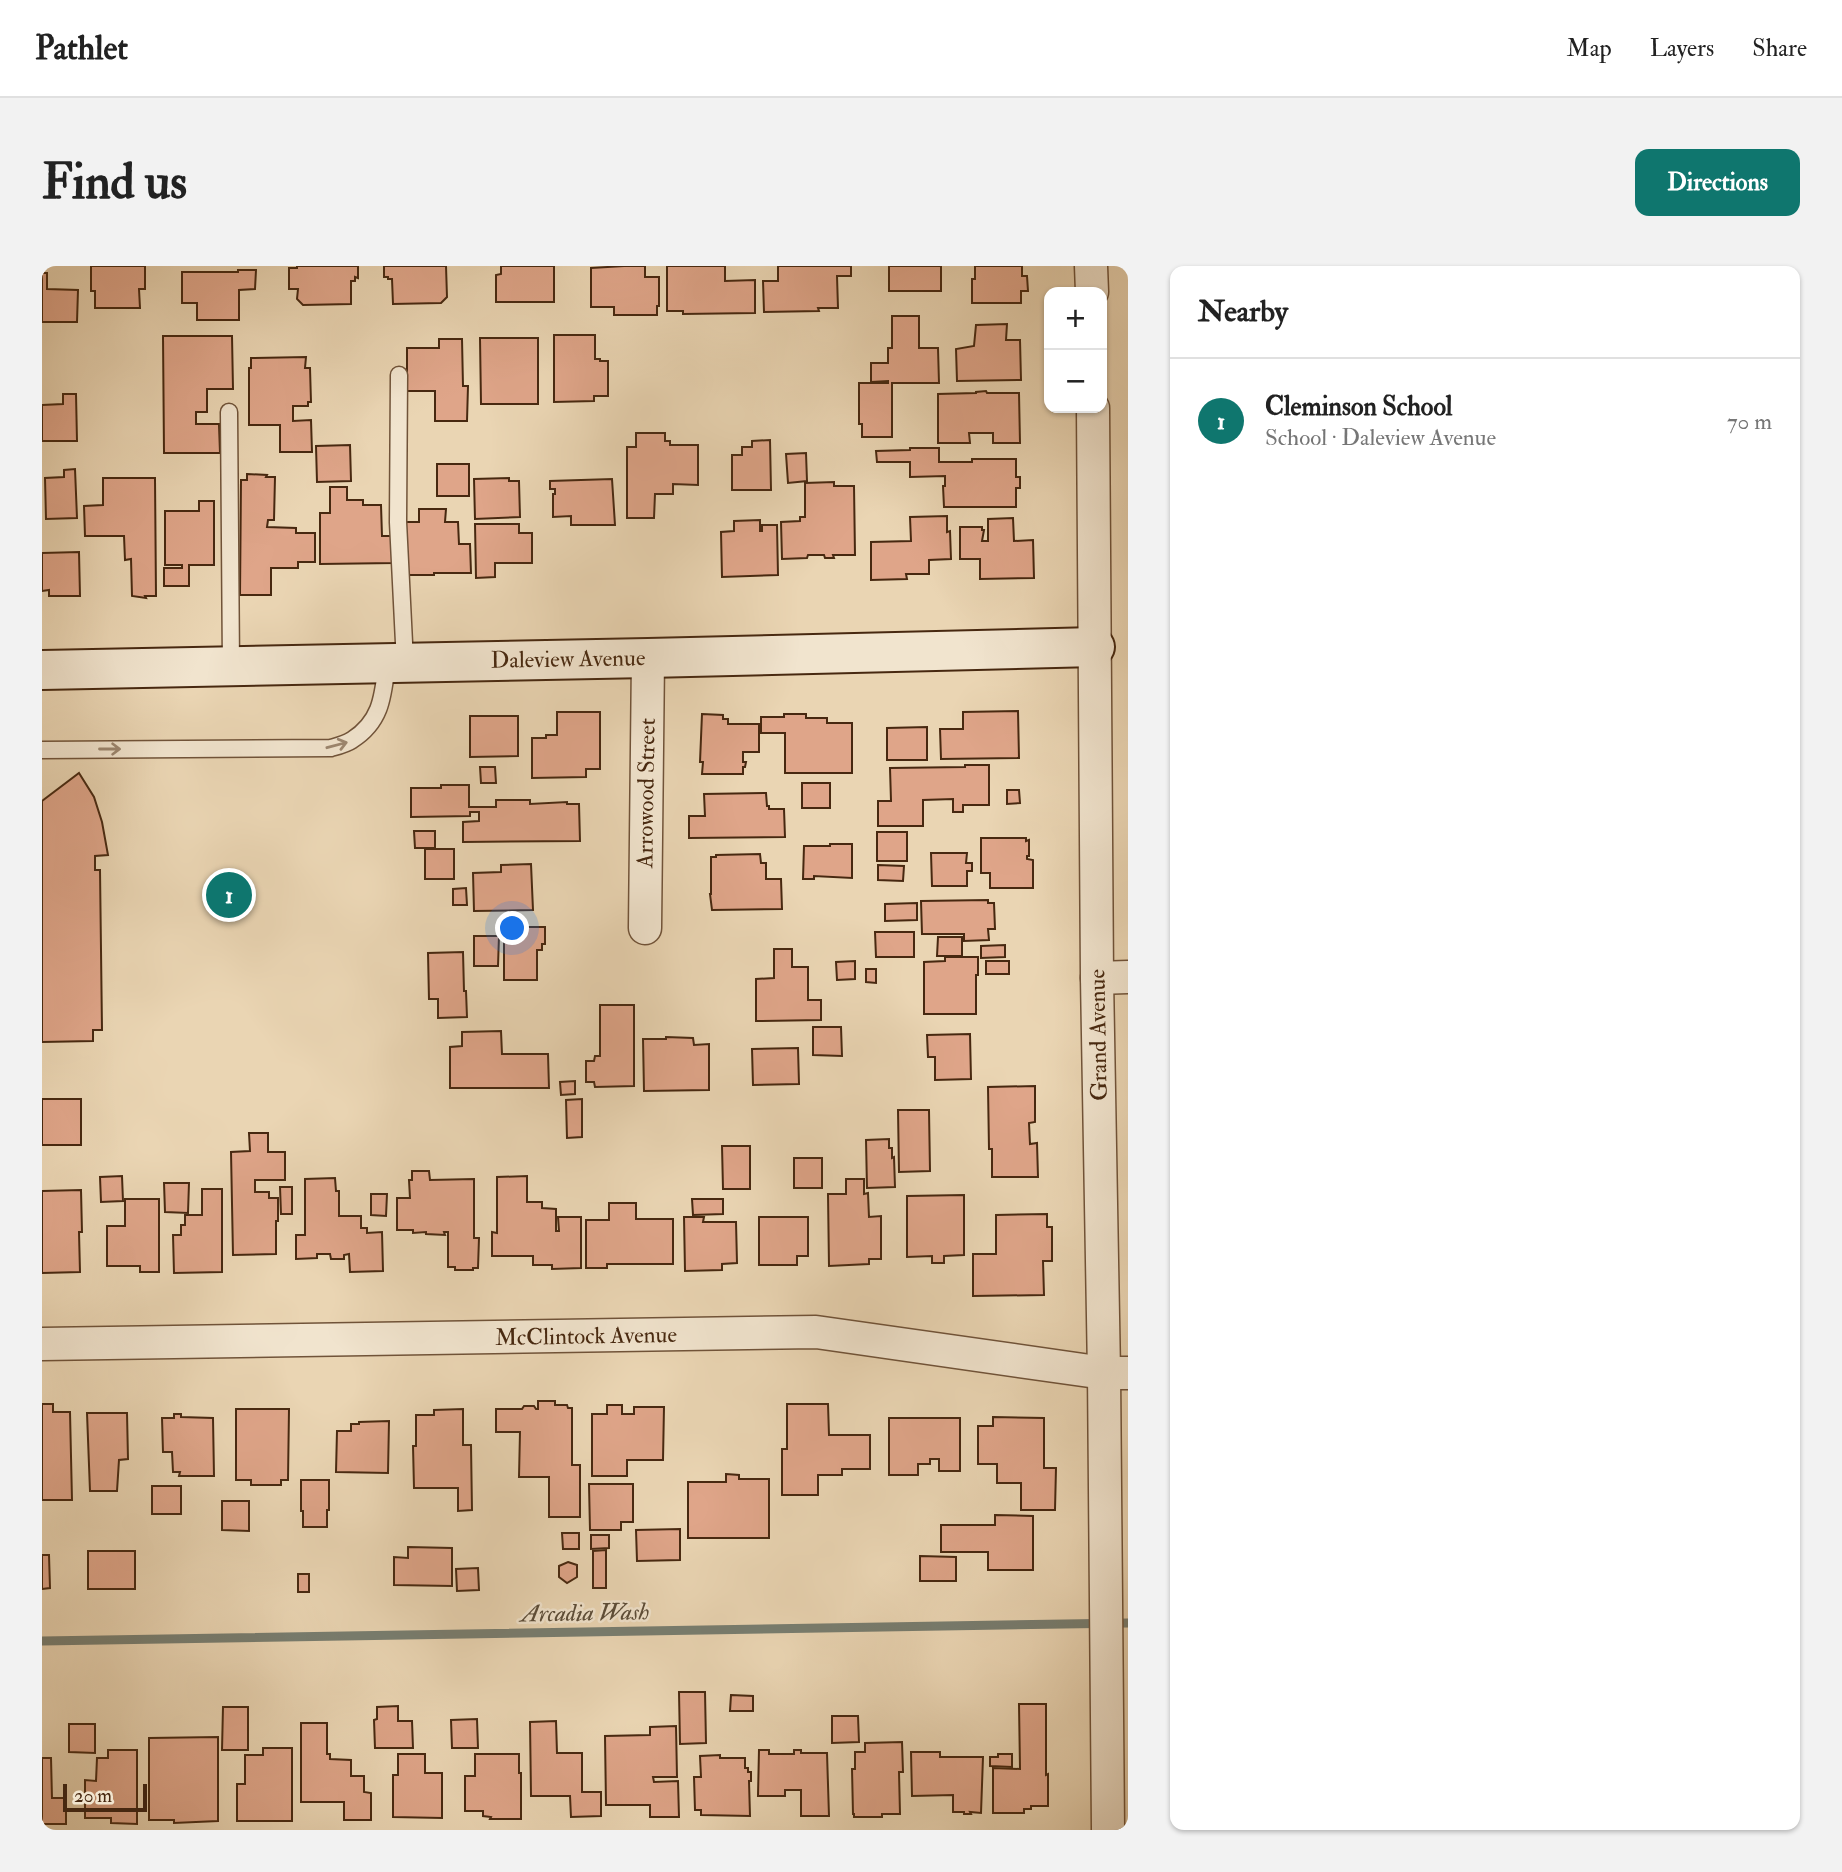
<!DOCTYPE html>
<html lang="en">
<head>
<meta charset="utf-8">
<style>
  :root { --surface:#fff; --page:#f2f2f2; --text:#222; --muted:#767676; --line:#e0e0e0; --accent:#0f766e }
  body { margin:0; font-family:"IM FELL Double Pica",serif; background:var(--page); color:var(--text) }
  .controls { position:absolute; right:21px; top:21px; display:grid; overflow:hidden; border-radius:14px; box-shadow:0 2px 5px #0004 }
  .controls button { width:63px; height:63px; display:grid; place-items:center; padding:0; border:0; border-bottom:2px solid var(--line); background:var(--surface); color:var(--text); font:35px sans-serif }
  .scale { position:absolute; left:21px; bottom:18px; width:84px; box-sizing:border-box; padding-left:7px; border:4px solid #472810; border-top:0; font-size:19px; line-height:24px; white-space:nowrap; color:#472810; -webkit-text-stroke:5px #f1e4ce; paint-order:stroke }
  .you { position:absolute; left:471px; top:663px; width:24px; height:24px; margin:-18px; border:5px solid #fff; border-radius:50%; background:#1a73e8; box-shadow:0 0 0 10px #1a73e833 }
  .badge { display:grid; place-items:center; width:46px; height:46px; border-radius:50%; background:var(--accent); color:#fff; font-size:23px; font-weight:700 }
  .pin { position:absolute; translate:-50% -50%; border:4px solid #fff; box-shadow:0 2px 7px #0006 }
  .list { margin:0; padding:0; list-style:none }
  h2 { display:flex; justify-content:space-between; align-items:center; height:91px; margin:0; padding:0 28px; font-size:30px }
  h2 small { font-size:23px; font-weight:400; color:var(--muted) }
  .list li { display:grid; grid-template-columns:46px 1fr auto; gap:21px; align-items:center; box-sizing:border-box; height:126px; padding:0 28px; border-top:2px solid var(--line) }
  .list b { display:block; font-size:26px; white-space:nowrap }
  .list p { margin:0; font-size:23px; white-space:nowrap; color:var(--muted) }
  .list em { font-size:23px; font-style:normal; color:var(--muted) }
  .map { position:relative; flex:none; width:1086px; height:1564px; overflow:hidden; border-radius:14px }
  header { display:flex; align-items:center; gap:42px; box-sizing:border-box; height:98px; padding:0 35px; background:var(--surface); border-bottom:2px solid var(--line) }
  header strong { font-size:33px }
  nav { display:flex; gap:38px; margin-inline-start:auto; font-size:24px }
  .intro { display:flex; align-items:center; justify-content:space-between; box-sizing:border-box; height:168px; padding:0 42px }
  h1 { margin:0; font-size:49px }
  .button { padding:18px 32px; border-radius:14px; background:var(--accent); color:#fff; font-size:24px; font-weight:700 }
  main { display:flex; gap:42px; padding:0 42px }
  aside { flex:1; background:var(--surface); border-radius:14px; box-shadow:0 2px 5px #0004 }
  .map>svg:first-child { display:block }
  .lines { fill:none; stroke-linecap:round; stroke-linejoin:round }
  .stream { stroke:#787e71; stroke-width:9 }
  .building { fill:#dfa589; stroke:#472810; stroke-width:2 }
  .lane-casing { stroke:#705339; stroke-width:19 }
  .street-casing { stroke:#705339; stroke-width:35 }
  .secondary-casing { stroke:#472810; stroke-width:42 }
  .lane { stroke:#f1e4ce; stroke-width:16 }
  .street { stroke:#f1e4ce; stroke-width:32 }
  .secondary { stroke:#f1e4ce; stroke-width:38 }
  .oneway { stroke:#9c866f }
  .labels { text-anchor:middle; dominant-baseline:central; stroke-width:5; stroke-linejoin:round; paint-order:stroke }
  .street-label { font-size:23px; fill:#472810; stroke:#f1e4ce }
  .water-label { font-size:24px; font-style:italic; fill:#5b4c38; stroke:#f1e4ce }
</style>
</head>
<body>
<header>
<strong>Pathlet</strong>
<nav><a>Map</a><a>Layers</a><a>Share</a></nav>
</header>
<div class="intro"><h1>Find us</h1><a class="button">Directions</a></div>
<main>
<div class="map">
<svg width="1086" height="1564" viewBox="0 0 1086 1564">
  <rect width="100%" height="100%" fill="#ead5b3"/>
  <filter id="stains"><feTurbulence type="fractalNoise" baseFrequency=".00286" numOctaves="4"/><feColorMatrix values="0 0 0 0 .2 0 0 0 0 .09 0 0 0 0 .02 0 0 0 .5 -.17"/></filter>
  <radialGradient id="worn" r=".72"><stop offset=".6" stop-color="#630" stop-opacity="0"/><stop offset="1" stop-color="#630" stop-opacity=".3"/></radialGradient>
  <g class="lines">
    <!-- stream -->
    <path class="stream" d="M0 1375 1086 1357"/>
  </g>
  <!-- building -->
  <g class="building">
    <path d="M49 0H103V23H97L98 42H53V25H49Z"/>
    <path d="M255 0H316V12L313 11V15H309V38L261 39 255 33 256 23H247V2H255Z"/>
    <path d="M342 0H404L405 31 399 37 351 38 350 13H346V11H342Z"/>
    <path d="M459 0H512V36H454V9L459 8Z"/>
    <path d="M582 0H603V11H617V40H615V49H572V41H549V2Z"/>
    <path d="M625 0H683V15L713 14V47L641 48V45H625Z"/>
    <path d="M736 0H809V10H795L796 42H776L777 45 722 46 721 15H736Z"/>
    <rect x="847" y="0" width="52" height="25"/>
    <path d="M933 0H980V10H985L986 25H979V37H930V13H933Z"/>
    <path d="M196 4H214L213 23 197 24V54H155V37H140V6H196Z"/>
    <path d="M0 7H5V23L36 24 35 56H0Z"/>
    <path d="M850 50H877V82H896L897 117H850V171H820V158H817V117H846V115L829 116V97H846V82H850Z"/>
    <path d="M965 58 964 74H978L979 114 915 115 914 83 932 80 934 59Z"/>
    <path d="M512 69H553V93H558V95H566V130H552V135L512 136Z"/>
    <path d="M121 70H190L191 123H165V146H154V158H177L178 187H122Z"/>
    <path d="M438 72H496V138H439Z"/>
    <path d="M397 73H420L421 120H426L425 155H393V125H365V82H397Z"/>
    <path d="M264 91 263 102H268L269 136H266V140H251V155L269 154 270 186H238V159H207V102H209V92Z"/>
    <path d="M944 125 945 127H977L978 177H951V167H927L928 177H896V128L934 127V126Z"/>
    <path d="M21 128H34L35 175H0V139L21 138Z"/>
    <path d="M594 167H623V175H628V179H656V219L631 218V228H613L612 252H585V181H594Z"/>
    <path d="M728 174 729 224H690V189H700V181H710V175Z"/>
    <path d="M308 179 309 215 275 216 274 180Z"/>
    <path d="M868 182H897V196H930V193H974V211H978V222H974V241H902L901 220H903V210L868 211V196H835L834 185 868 184Z"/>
    <path d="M764 187 765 215 746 217 744 188Z"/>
    <rect x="395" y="198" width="32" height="32"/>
    <path d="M33 203 35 252 4 253 3 212 22 211V204Z"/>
    <path d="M205 208 225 209 224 211H233L232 254H226L225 261 254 262V267H273V296H256V302H229V329H198L199 214H205Z"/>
    <path d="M61 212H113L114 330H103L104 332 90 330 89 293 83 294 82 270H43L42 240 61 239Z"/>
    <path d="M467 212V215H477L478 251 433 253 432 213Z"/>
    <path d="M570 213 573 259H529V250L511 251V228H513V223H508V215Z"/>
    <path d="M792 216V220H812L813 289H791L792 292H783L782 289H766L765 292 740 293 739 256 758 255V251H763V217Z"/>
    <path d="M288 221H305V234H321V239H339L340 270H352L353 297 278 298V247H288Z"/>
    <path d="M157 235H172V299H147V320H122V302H140V299H123V245H157Z"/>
    <path d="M377 243H404L403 256H416L417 278H428L429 307H392V309H363V256H377Z"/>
    <path d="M905 250V266L908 265 909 293 887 294V308H864L865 313 829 314V276L869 275 868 251Z"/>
    <path d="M971 252 972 275 991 274 992 312 938 313V293H918V261H940V264H942L940 275H946V253Z"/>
    <path d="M718 254V265H720V259H735L736 309 680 311 679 266 692 265V255Z"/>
    <path d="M433 258H477V267H490V297H453V311L434 312Z"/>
    <path d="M37 286 38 330H7V324L0 325V287Z"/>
    <path d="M976 445 977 492 899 493 898 463H921V446Z"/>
    <path d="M515 446H558V503H544V511L490 512V472H504V469H515Z"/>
    <path d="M660 448 681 449V453H686V458H717V486H701V496H704L703 501H701V508H660L661 496H658Z"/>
    <path d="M742 448H764V452H785V457H810V507H743V467H719V451H742Z"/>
    <path d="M428 450H476V490L428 491Z"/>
    <path d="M885 461V494H845V462Z"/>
    <path d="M923 499H947V539H921V546H911V533L881 534V560H836V535H849L848 502 923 501Z"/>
    <path d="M438 501H453L454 517H439Z"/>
    <path d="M37 507 52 531 60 556 66 589 53 590V604H58L60 764H51V775L0 776V535Z"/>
    <rect x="760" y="517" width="28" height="25"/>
    <path d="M399 519H427V541H454V534H488V538L525 536V538H537L538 575 421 576V556L437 555V546H428V550L369 551V522H399Z"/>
    <path d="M965 524H977L978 537 965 538Z"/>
    <path d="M724 527 725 540H727V543H742L743 571 647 572V550H663L662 528Z"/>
    <path d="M372 565H393V582H373Z"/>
    <rect x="835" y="566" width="30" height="29"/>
    <path d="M939 572H984V575L987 574V590H985V593L991 594V622H948V607H939Z"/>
    <path d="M788 578H810V612L772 610V613H761L762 580H788Z"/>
    <rect x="383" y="583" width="29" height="30"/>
    <path d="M889 587H925L924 597H930V605H925V620H890Z"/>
    <path d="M718 588 719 597H724V613H739L740 643 670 644 668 628H669V591H674V589Z"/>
    <path d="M489 598 491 644 432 645 431 607 459 606V599Z"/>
    <path d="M836 599 862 600 861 615 836 614Z"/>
    <path d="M424 622 425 639H411V623Z"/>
    <path d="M946 634V637H952L953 663H946L947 674 922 675V668H880L879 635Z"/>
    <path d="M875 637V654L843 655V638Z"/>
    <path d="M462 661H503V678H500V684H495V714H462Z"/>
    <path d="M833 666H872V691H834Z"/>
    <path d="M432 670H457L456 700H432Z"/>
    <path d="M896 671H920V690H895Z"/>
    <path d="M963 679V691L939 692V680Z"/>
    <path d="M732 683H750V701H766V734H779V754L714 755V713L732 712Z"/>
    <path d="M421 686 422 725H424L425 751 396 752V733H387L386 687Z"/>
    <path d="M903 691H936V709H934V748H882V696L903 695Z"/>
    <path d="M813 695V713L795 714 794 696Z"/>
    <rect x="944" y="695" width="23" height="13"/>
    <path d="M824 703H834V717L824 716Z"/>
    <path d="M558 739H592V820L553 821 552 816H544V795H552L553 790H558Z"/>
    <path d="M771 761H799L800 790 771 789Z"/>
    <path d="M459 765 460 788H506L507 822H408V781L420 780V766Z"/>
    <path d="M928 768 929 813 893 814V791H886L885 769Z"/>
    <path d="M624 771 651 772 652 779 667 778V824L602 825 601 773H624Z"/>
    <path d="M756 782 757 818 711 819 710 783Z"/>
    <path d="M533 815V828L519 829 518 816Z"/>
    <path d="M993 820V856L987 857 988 878 995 877 996 911H950V883H947L946 821Z"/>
    <rect x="0" y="833" width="39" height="46"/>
    <path d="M540 833V871L525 872 524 834Z"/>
    <path d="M856 844H887L888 905 857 906Z"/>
    <path d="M207 867H226V886H243V914H213V926H227V932H236V955H234V988L191 989 189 886 208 885Z"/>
    <path d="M847 873V882H850V892L852 891 853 921 825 922 824 874Z"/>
    <path d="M680 880H708V923H681Z"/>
    <rect x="752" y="892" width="28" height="30"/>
    <path d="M370 905H387L388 914 432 913V972H437L436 1002H431V1004H413V1001H406V966H402L403 969 384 968V966L371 967V964H355V932H368L367 914H370Z"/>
    <path d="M80 910 81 935 59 936 58 911Z"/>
    <path d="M485 910V936H500V942L514 943V965H517L516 951H539V1002L510 1003V999H491V990H450V966L455 967V911Z"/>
    <path d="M293 912 294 925H297V950H319V962H325V967L340 966 341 1005 308 1006 307 988 302 989V993H289L288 988H275V992L254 993V969H263V913Z"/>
    <path d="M804 913H822V928L826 927 827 951 839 950V993H827V998L787 1000 786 928H804Z"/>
    <path d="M122 917H147L146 947 123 946Z"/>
    <path d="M238 921H250V948H239Z"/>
    <path d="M160 923H180V1006L132 1007 131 969H139V959H143V949H160Z"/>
    <path d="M39 924 40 966H37L38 1006 0 1007V925Z"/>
    <path d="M329 928H345L344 950 329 949Z"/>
    <path d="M922 929V989L902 990V997H890V990L865 991V930Z"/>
    <path d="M83 933H117V1006H98V1000H65V960H83Z"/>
    <path d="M650 933H681V948L651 949Z"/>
    <path d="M567 937H594V953H631V998H565V1002H544V954H567Z"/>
    <path d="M1005 948V961H1010V995H1001L1002 1029 931 1030V988H954V949Z"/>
    <path d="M642 951H662L661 956H694L695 997 680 998V1004L643 1005Z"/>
    <path d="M717 951H766V990H755V999H717Z"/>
    <path d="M496 1135H513V1139H525L526 1142H530V1199H538V1251H507V1211H477L478 1166H454V1143H480L482 1140H492L494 1143H496Z"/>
    <path d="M0 1138H11V1146H28L30 1234H0Z"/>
    <path d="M745 1138H786L787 1169H828V1203H800V1209H776V1229H740V1183H745Z"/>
    <path d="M565 1139H580V1148H592V1141H622L621 1194H585V1210H550V1148H565Z"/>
    <path d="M194 1143H247L246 1214H239V1219H209V1214H194Z"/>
    <path d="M421 1143V1179H429L430 1244 416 1245V1222H372L371 1180H374V1149H392V1144Z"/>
    <path d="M45 1147H85L86 1193 77 1194 75 1225H48Z"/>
    <path d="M132 1148H139V1151L171 1152 172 1210H137L138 1206H131L130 1186H121L120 1152H132Z"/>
    <path d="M951 1151 1002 1152V1202H1014L1013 1244H979V1217H955V1198H936V1160H951Z"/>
    <path d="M847 1152H918V1205H897V1193H888V1198H876V1209H847Z"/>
    <path d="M347 1155 346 1207 294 1206 295 1165H309V1158H317V1156Z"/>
    <path d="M684 1208 697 1209V1213H727V1272H646V1216H684Z"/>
    <path d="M259 1214H287V1244H285V1261H261V1245H259Z"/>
    <path d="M547 1218H591V1256H579V1264H548Z"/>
    <rect x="110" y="1220" width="29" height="28"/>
    <path d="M180 1235H207V1265L180 1264Z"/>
    <path d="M953 1249 991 1250V1304H946V1286H899V1259H953Z"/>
    <path d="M638 1263V1294L595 1295 594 1264Z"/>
    <path d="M520 1267H537V1283H521Z"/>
    <path d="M549 1269H567V1282L549 1283Z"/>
    <path d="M366 1281 410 1282V1320L352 1319V1291L366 1292Z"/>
    <path d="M564 1284V1322H551V1285Z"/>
    <rect x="46" y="1285" width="47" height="38"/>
    <path d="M0 1289H7L8 1322 0 1323Z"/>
    <path d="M878 1290 914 1291V1315H878Z"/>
    <path d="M526 1296 535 1299V1311L525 1317 517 1311V1300Z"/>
    <path d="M436 1302 437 1324 415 1325 414 1303Z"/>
    <rect x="256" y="1308" width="11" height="18"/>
    <path d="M637 1426H663L664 1477 638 1478Z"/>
    <path d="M689 1429 711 1430V1445H688Z"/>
    <path d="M977 1438H1004V1509L1006 1508V1540H989V1543H982V1547H951V1502L978 1503Z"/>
    <path d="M356 1440V1455H370L371 1482H333L332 1454 335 1453V1441Z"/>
    <path d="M181 1441H206V1484H180Z"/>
    <path d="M790 1450H816L817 1476 790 1477Z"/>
    <path d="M435 1453 436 1482H410L409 1454Z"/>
    <path d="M514 1455 515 1487H540V1526H559V1550L529 1551 528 1530H489L488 1456Z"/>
    <path d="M259 1457H285V1488H288V1493L309 1494V1510H322V1526L329 1527V1554H302V1536H259Z"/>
    <path d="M27 1458H53V1487L27 1486Z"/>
    <path d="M634 1460 635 1511H611L612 1516 636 1515 637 1551H608V1539H564L563 1470 608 1469V1461Z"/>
    <path d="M176 1471V1555L132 1557V1554H107V1472Z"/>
    <path d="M860 1476 861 1506H857L858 1548H840V1551H812V1548H811L810 1503H813V1486H823V1477Z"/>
    <path d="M221 1482H250V1555H195V1518H203V1489H221Z"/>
    <path d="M66 1484H95V1558L69 1557V1552H43V1514L54 1515 55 1492H66Z"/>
    <path d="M717 1484H727V1488H752V1484H759V1487H785L787 1550H759V1524H743V1530H716Z"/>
    <path d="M869 1486H898V1491H941L939 1547 928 1546 929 1548H922V1546H911V1529L870 1530Z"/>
    <path d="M356 1488H383V1507H400V1552L351 1551V1509H356Z"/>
    <path d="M433 1488H477V1507H479V1553H448L449 1551 441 1550V1545H423V1510H433Z"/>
    <path d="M956 1488H970V1501L948 1500V1491H956Z"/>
    <path d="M678 1489V1492H703V1502H706V1506H709V1515H707L708 1550 659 1549V1544H653L652 1511H659L658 1490Z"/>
    <path d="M0 1492H9L10 1532H24V1558H0Z"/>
  </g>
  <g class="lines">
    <!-- lane casing -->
    <g class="lane-casing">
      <g id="lane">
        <path d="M357 109 356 256 363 397"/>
        <path d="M187 146 189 400"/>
        <path d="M0 484 289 482C296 480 304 478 310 474 340 455 341 429 345 397"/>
      </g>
    </g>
    <!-- street casing -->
    <g class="street-casing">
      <g id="street">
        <path d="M1049 0 1050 26"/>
        <path d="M1051 142 1055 712 1062 1107 1066 1564"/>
        <path d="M603 662 606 392"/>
        <path d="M1055 712 1086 711"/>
        <path d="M0 1078 774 1066 1062 1107H1086"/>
      </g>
    </g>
    <!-- secondary casing -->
    <g class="secondary-casing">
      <path id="secondary" d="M0 404 606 392 1053 381"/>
    </g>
    <!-- lane -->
    <use href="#lane" class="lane"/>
    <!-- street -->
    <use href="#street" class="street"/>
    <!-- secondary -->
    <use href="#secondary" class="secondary"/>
  </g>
  <!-- one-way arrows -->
  <defs><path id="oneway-shaft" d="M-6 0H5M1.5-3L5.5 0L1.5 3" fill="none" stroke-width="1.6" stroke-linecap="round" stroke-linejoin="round" transform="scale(1.75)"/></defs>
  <g class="oneway">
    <use href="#oneway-shaft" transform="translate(295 479) rotate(-15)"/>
    <use href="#oneway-shaft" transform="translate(68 483)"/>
  </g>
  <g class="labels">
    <!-- street labels -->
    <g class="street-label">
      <text transform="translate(526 393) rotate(-1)">Daleview Avenue</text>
      <text transform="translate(604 527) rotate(-89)">Arrowood Street</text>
      <text transform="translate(1056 769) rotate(-91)">Grand Avenue</text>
      <text transform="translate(544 1070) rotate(-1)">McClintock Avenue</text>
    </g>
    <!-- water labels -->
    <g class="water-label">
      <text transform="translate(543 1347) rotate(-1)">Arcadia Wash</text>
    </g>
  </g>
  <rect width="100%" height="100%" filter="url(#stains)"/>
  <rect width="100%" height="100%" fill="url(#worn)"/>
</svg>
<div class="controls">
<button>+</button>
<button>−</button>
</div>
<div class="scale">20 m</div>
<div class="you"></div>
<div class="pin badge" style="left:187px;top:629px">1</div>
</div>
<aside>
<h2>Nearby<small></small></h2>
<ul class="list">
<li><span class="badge">1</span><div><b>Cleminson School</b><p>School · Daleview Avenue</p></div><em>70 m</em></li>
</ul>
</aside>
</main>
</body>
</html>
